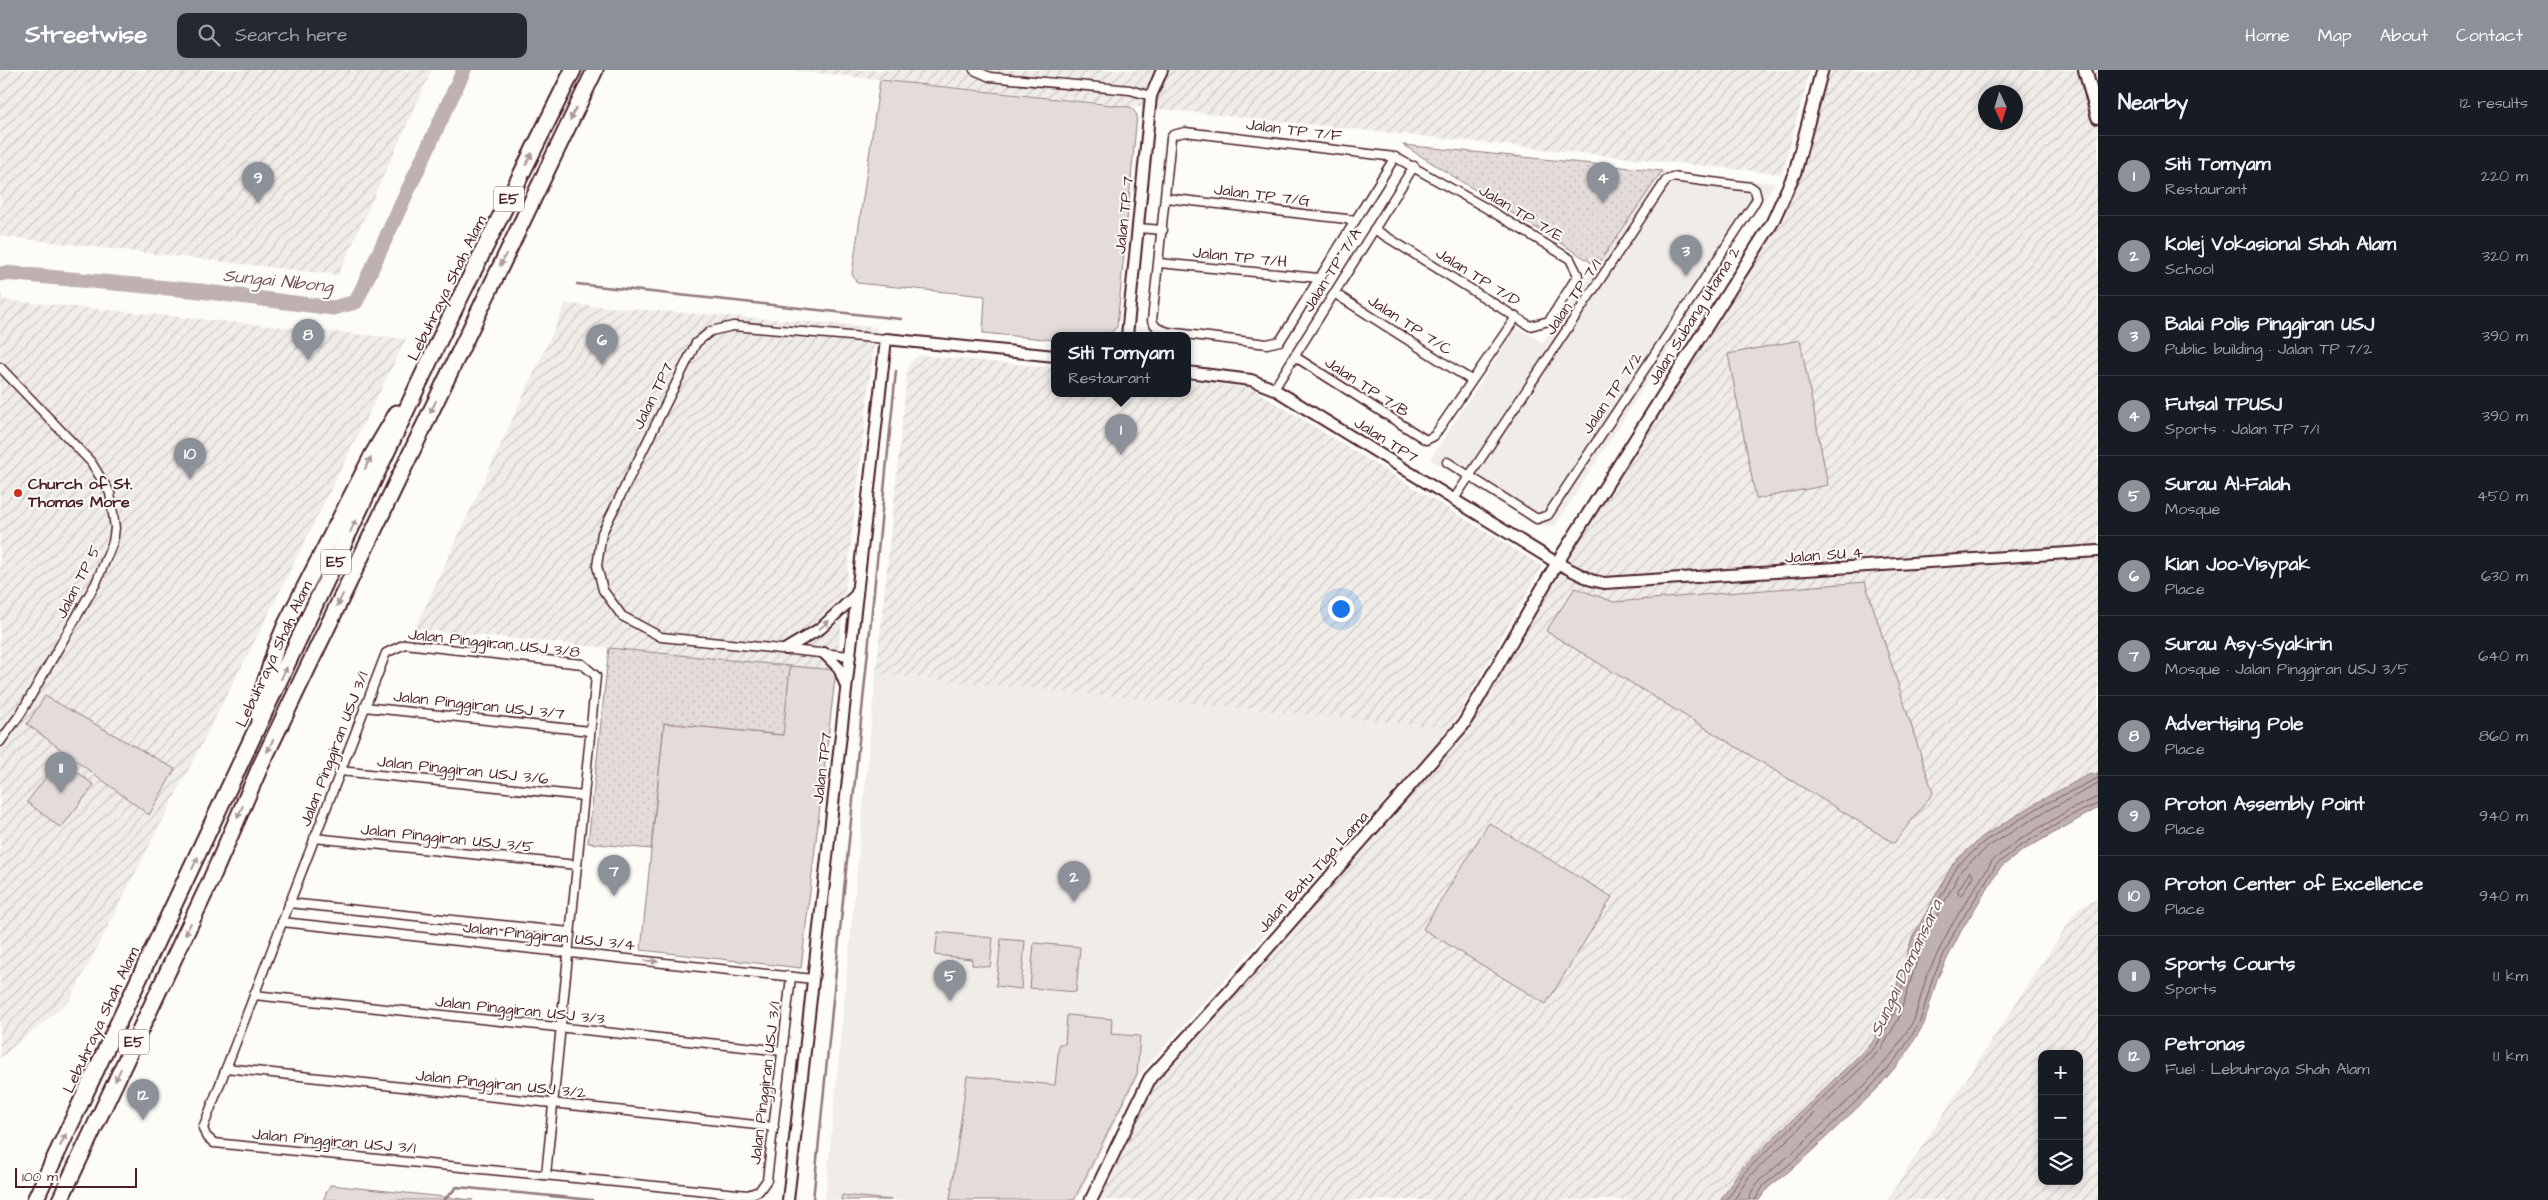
<!DOCTYPE html>
<html lang="en">
<head>
<meta charset="utf-8">
<style>
  :root { --surface:#171b24; --page:#242831; --text:#f1f3f6; --muted:#9ea1a6; --line:#363941; --accent:#8c9099 }
  body { margin:0; font-family:"Architects Daughter",sans-serif; background:var(--page); color:var(--text) }
  .controls { position:absolute; right:15px; bottom:15px; display:grid; overflow:hidden; border-radius:10px; box-shadow:0 2px 8px #0003 }
  .controls button { width:45px; height:45px; display:grid; place-items:center; padding:0; border:0; border-bottom:1px solid var(--line); background:var(--surface); color:var(--text); font:25px sans-serif }
  .compass { position:absolute; left:1978px; top:15px; width:45px; height:45px; border-radius:50%; background:var(--surface); box-shadow:0 2px 8px #0003; rotate:176deg }
  .scale { position:absolute; left:15px; bottom:12px; width:122px; box-sizing:border-box; padding-left:5px; border:2px solid #4a1f2b; border-top:0; font-size:14px; line-height:18px; white-space:nowrap; color:#4a1f2b; -webkit-text-stroke:4px #fdfcf7; paint-order:stroke }
  .you { position:absolute; left:1340px; top:538px; width:18px; height:18px; margin:-12px; border:4px solid #fff; border-radius:50%; background:#1a73e8; box-shadow:0 0 0 8px #1a73e833 }
  .badge { display:grid; place-items:center; width:32px; height:32px; border-radius:50%; background:var(--accent); color:#fff; font-size:16px; font-weight:700 }
  .pin { position:absolute; translate:-50% -41px; filter:drop-shadow(0 1px 2px #0008) }
  .pin::after { content:''; position:absolute; top:26px; width:18px; height:15px; background:inherit; clip-path:polygon(0 0,100% 0,50% 100%) }
  .popup { position:absolute; left:1051px; top:262px; width:140px; height:65px; box-sizing:border-box; display:grid; place-content:center; border-radius:10px; background:var(--surface); filter:drop-shadow(0 1px 4px #0005); font-size:16px; white-space:nowrap; color:var(--muted) }
  .popup b { font-size:19px; color:var(--text) }
  .popup::after { content:''; position:absolute; left:50%; top:100%; margin-left:-10px; border:10px solid transparent; border-top-color:var(--surface) }
  .list { margin:0; padding:0; list-style:none }
  h2 { display:flex; justify-content:space-between; align-items:center; height:65px; margin:0; padding:0 20px; font-size:21px }
  h2 small { font-size:16px; font-weight:400; color:var(--muted) }
  .list li { display:grid; grid-template-columns:32px 1fr auto; gap:15px; align-items:center; box-sizing:border-box; height:80px; padding:0 20px; border-top:1px solid var(--line) }
  .list b { display:block; font-size:19px; white-space:nowrap }
  .list p { margin:0; font-size:16px; white-space:nowrap; color:var(--muted) }
  .list em { font-size:16px; font-style:normal; color:var(--muted) }
  .icon { flex:none; width:28px; height:28px; fill:none; stroke:currentColor; stroke-width:2; stroke-linecap:round; stroke-linejoin:round }
  .map { position:relative; flex:none; width:2098px; height:1130px; overflow:hidden }
  header { display:flex; align-items:center; gap:30px; box-sizing:border-box; height:70px; padding:0 25px; background:var(--accent); color:#fff }
  header strong { font-size:24px }
  nav { display:flex; gap:28px; margin-inline-start:auto; font-size:18px }
  .search { width:350px; height:45px; background:var(--page); display:flex; align-items:center; gap:12px; box-sizing:border-box; padding:0 18px; border-radius:10px; color:var(--muted); font-size:19px }
  main { display:flex }
  aside { flex:1; background:var(--surface) }
  .map>svg:first-child { display:block }
  .built { fill:#f0ece8 }
  .industrial { fill:url(#industrial-furrows); fill-rule:evenodd }
  .grass { fill:#e3dcda; stroke:#967e82 }
  .park { fill:url(#park-dots); stroke:#967e82 }
  .water { fill:#c0b1b1; stroke:#91777b }
  .lines { fill:none; stroke-linecap:round; stroke-linejoin:round }
  .shore { stroke:#795961; stroke-width:1 }
  .stream { stroke:#91777b; stroke-width:2.5 }
  .river { stroke:#c0b1b1; stroke-width:15 }
  .minor-casing { stroke:#4a1f2b; stroke-width:11 }
  .tertiary-casing { stroke:#4a1f2b; stroke-width:14 }
  .secondary-casing { stroke:#4a1f2b; stroke-width:15 }
  .primary-casing { stroke:#4a1f2b; stroke-width:16 }
  .motorway-casing { stroke:#4a1f2b; stroke-width:19 }
  .minor { stroke:#fdfcf7; stroke-width:8 }
  .tertiary { stroke:#fdfcf7; stroke-width:10 }
  .secondary { stroke:#fdfcf7; stroke-width:11 }
  .primary { stroke:#fdfcf7; stroke-width:12 }
  .motorway { stroke:#fdfcf7; stroke-width:15 }
  .oneway { fill:#ac999b }
  .poi-dot { fill:#c8321e; stroke:#fdfcf7; stroke-width:2 }
  .labels { text-anchor:middle; dominant-baseline:central; stroke-width:4; stroke-linejoin:round; paint-order:stroke }
  .shield { fill:#fdfcf7; stroke:#806168; stroke-width:1 }
  .shield-label { font-size:15px; font-weight:bold; fill:#4a1f2b }
  .street-label { font-size:16px; fill:#4a1f2b; stroke:#fdfcf7 }
  .poi-label { font-size:16px; font-weight:bold; fill:#4a1f2b; stroke:#fdfcf7; text-anchor:start }
  .water-label { font-size:18px; font-style:italic; fill:#73525a; stroke:#fdfcf7 }
</style>
</head>
<body>
<header>
<strong>Streetwise</strong>
<div class="search"><svg class="icon" aria-label="search" viewBox="0 0 24 24"><circle cx="10" cy="10" r="6"/><path d="M15 15l6 6"/></svg>Search here</div>
<nav><a>Home</a><a>Map</a><a>About</a><a>Contact</a></nav>
</header>
<main>
<div class="map">
<svg width="2098" height="1130" viewBox="0 0 2098 1130">
  <defs>
    <pattern id="industrial-furrows" width="10" height="10" patternUnits="userSpaceOnUse" patternTransform="scale(1.25)"><rect width="10" height="10" fill="#f0ece8"/><path d="M-1 1l2-2M0 10L10 0M9 11l2-2" fill="none" stroke="#cfcac7"/></pattern>
    <pattern id="park-dots" width="8" height="8" patternUnits="userSpaceOnUse" patternTransform="scale(1.25)"><rect width="8" height="8" fill="#e3dcda"/><path d="M2 2h.1M6 6h.1" fill="none" stroke="#c4bcbb" stroke-width="1.8" stroke-linecap="round"/></pattern>
  </defs>
  <rect width="100%" height="100%" fill="#fdfcf7"/>
  <filter id="ink" filterUnits="userSpaceOnUse"><feTurbulence type="fractalNoise" baseFrequency=".02" numOctaves="2"/><feDisplacementMap in="SourceGraphic" scale="10" xChannelSelector="R" yChannelSelector="G"/><feConvolveMatrix kernelMatrix="1 2 1 2 8 2 1 2 1" color-interpolation-filters="sRGB"/></filter>
  <g filter="url(#ink)">
    <!-- built -->
    <g class="built">
      <path d="M1662 101 1775 113 1555 456 1533 455 1430 389 1517 257 1543 273Z"/>
      <path d="M876 604 1451 658 1139 1005 1077 1130H825Z"/>
    </g>
    <!-- industrial -->
    <g class="industrial">
      <path d="M0 0H432L338 205 0 166Z"/>
      <path d="M790 0H1810L1782 104Z"/>
      <path d="M1824 0H2098V703L2088 705 2038 732 1982 767 1912 868 1887 946 1872 973 1739 1101 1721 1130H1087L1147 1006 1448 683 1464 659 1797 106ZM1986 22H2016V52H1986Z"/>
      <path d="M0 218 3 230 406 269 267 547 70 930 0 988Z"/>
      <path d="M566 234 876 257 836 600 415 559Z"/>
      <path d="M919 285 1055 298V324H1187V311L1251 318 1542 496 1451 658 876 604 908 295Z"/>
      <path d="M2098 829V1130H1887L2079 837ZM2042 984H2079V1111H2042Z"/>
    </g>
    <!-- grass -->
    <g class="grass">
      <path d="M880 10 1131 37 1137 45 1117 257 1107 266H1055V270L983 263 985 226 857 213 852 204Z"/>
      <path d="M1800 270 1828 415 1756 429 1728 284Z"/>
      <path d="M1865 512 1933 723 1894 773 1546 561 1575 518 1614 532Z"/>
      <path d="M790 596 836 600 801 898 641 880 664 653 782 665Z"/>
      <path d="M45 626 175 699 149 745 27 654Z"/>
      <path d="M60 689 94 715 61 758 27 732Z"/>
      <path d="M1489 753 1612 827 1546 934 1423 859Z"/>
      <path d="M938 862 993 868 990 897 972 895V889L935 885Z"/>
      <path d="M1001 869 1025 871 1021 919 996 916Z"/>
      <path d="M1034 873 1080 877 1076 922 1030 918Z"/>
      <path d="M1067 945 1112 949 1111 964 1140 966 1137 1004 1074 1130H950L967 1006 1055 1015 1059 974H1065Z"/>
      <path d="M330 1115 473 1130H323Z"/>
      <path d="M842 1125 891 1130H841Z"/>
    </g>
    <!-- park -->
    <g class="park">
      <path d="M1403 75 1662 101 1597 196Z"/>
      <path d="M609 578 790 596 783 665 664 653 651 779 588 773Z"/>
    </g>
    <!-- water -->
    <path class="water" d="M2098 703V738L2022 781 2000 798 1961 861 1937 909 1924 954 1904 987 1875 1021 1799 1093 1768 1118 1759 1130H1721L1739 1101 1872 973 1887 946 1912 868 1954 792 1982 767 2038 732 2088 705Z"/>
    <g class="lines">
      <!-- shore -->
      <g class="shore">
        <path d="M1970 802 1973 806 1962 824 1959 825 1958 821Z"/>
        <path d="M1727 1130 1743 1104 1876 976 1892 948 1917 870 1958 795 1985 771 2041 736 2098 708"/>
        <path d="M1734 1130 1748 1108 1881 979 1898 950 1923 872 1962 799 1989 776 2044 742 2098 714"/>
        <path d="M1749 1130 1752 1121 1759 1111 1791 1084 1867 1013 1895 980 1914 950 1927 905 1951 856 1992 791 2016 772 2069 740 2098 727"/>
        <path d="M1755 1130 1764 1115 1796 1089 1871 1017 1900 984 1920 952 1933 907 1956 859 1996 795 2019 777 2072 745 2098 734"/>
      </g>
      <!-- stream -->
      <g class="stream">
        <path d="M577 214 901 249"/>
        <path d="M444 1130 457 1117 592 1130"/>
        <path d="M813 1130 896 301"/>
      </g>
      <!-- river -->
      <path class="river" d="M0 204 5 203 200 221 333 238 356 232 464 0"/>
      <!-- minor casing -->
      <g class="minor-casing">
        <g id="minor">
          <path d="M974 0 990 7 1130 20 1151 26"/>
          <path d="M1166 128 1355 150"/>
          <path d="M1138 158 1163 160"/>
          <path d="M1374 159 1530 256 1549 251 1578 205 1570 189 1486 138 1395 87 1185 62 1173 65 1171 68 1152 251 1157 258 1168 262 1267 274 1280 271 1395 87"/>
          <path d="M1159 193 1319 208"/>
          <path d="M1334 223 1471 310"/>
          <path d="M1294 286 1426 370 1434 366 1516 247"/>
          <path d="M0 297 91 392 110 423 115 458 113 472 96 513 21 643 0 672"/>
          <path d="M1274 319 1414 96"/>
          <path d="M1447 392 1537 449 1548 445 1754 134 1757 128 1755 120 1751 117 1672 107 1667 109C1596 216 1525 323 1454 429"/>
          <path d="M850 586 661 567 622 546 603 520 597 496 602 463 696 273 711 261 733 256 886 269"/>
          <path d="M364 637 590 661"/>
          <path d="M340 701 584 726"/>
          <path d="M314 768 577 795"/>
          <path d="M289 833 570 862"/>
          <path d="M282 852 813 909"/>
          <path d="M254 925 783 981"/>
          <path d="M226 998 774 1057"/>
          <path d="M546 1105 596 606 582 594 405 574 386 583 203 1058 206 1066 214 1073 748 1125 759 1121 767 1110 791 907"/>
        </g>
      </g>
      <!-- tertiary casing -->
      <g class="tertiary-casing">
        <g id="tertiary">
          <path d="M1127 266 1151 26 1162 0"/>
          <path d="M1187 302 1251 310 1274 319 1557 493 1591 510 1604 513 2098 481"/>
          <path d="M786 579 821 558 857 524"/>
          <path d="M824 583 839 598 846 616"/>
          <path d="M788 1130 886 269 1055 286"/>
        </g>
      </g>
      <!-- secondary casing -->
      <g class="secondary-casing">
        <path id="secondary" d="M1091 1130 1150 1008 1229 922 1463 655 1557 493 1772 153 1795 102 1822 0"/>
      </g>
      <!-- primary casing -->
      <g class="primary-casing">
        <path id="primary" d="M2085 0 2098 47"/>
      </g>
      <!-- motorway casing -->
      <g class="motorway-casing">
        <g id="motorway">
          <path d="M256 642 276 578 286 554 373 384 397 343"/>
          <path d="M35 1130 445 258 573 0"/>
          <path d="M60 1130 209 814 260 697 595 0"/>
        </g>
      </g>
      <!-- minor -->
      <use href="#minor" class="minor"/>
      <!-- tertiary -->
      <use href="#tertiary" class="tertiary"/>
      <!-- secondary -->
      <use href="#secondary" class="secondary"/>
      <!-- primary -->
      <use href="#primary" class="primary"/>
      <!-- motorway -->
      <use href="#motorway" class="motorway"/>
    </g>
    <!-- one-way arrows -->
    <defs><path id="oneway-solid" d="M-6-.8H1V-3.2L6.5 0L1 3.2V.8H-6Z" transform="scale(1.25)"/></defs>
    <g class="oneway">
      <use href="#oneway-solid" transform="translate(573 44) rotate(116)"/>
      <use href="#oneway-solid" transform="translate(529 89) rotate(-64)"/>
      <use href="#oneway-solid" transform="translate(503 190) rotate(116)"/>
      <use href="#oneway-solid" transform="translate(433 337) rotate(116)"/>
      <use href="#oneway-solid" transform="translate(368 393) rotate(-63)"/>
      <use href="#oneway-solid" transform="translate(353 456) rotate(-65)"/>
      <use href="#oneway-solid" transform="translate(340 530) rotate(116)"/>
      <use href="#oneway-solid" transform="translate(824 555) rotate(-40)"/>
      <use href="#oneway-solid" transform="translate(284 603) rotate(-65)"/>
      <use href="#oneway-solid" transform="translate(270 676) rotate(116)"/>
      <use href="#oneway-solid" transform="translate(240 742) rotate(114)"/>
      <use href="#oneway-solid" transform="translate(195 793) rotate(-65)"/>
      <use href="#oneway-solid" transform="translate(188 859) rotate(115)"/>
      <use href="#oneway-solid" transform="translate(651 891) rotate(6)"/>
      <use href="#oneway-solid" transform="translate(118 1005) rotate(115)"/>
      <use href="#oneway-solid" transform="translate(63 1070) rotate(-65)"/>
    </g>
  </g>
  <!-- markers -->
  <circle class="poi-dot" cx="18" cy="423" r="5"/>
  <g class="labels">
    <!-- shield labels -->
    <g class="shield">
      <rect x="494" y="116.5" width="30" height="25" rx="4"/>
      <rect x="321" y="479.5" width="30" height="25" rx="4"/>
      <rect x="119" y="959.5" width="30" height="25" rx="4"/>
    </g>
    <g class="shield-label">
      <text x="509" y="129">E5</text>
      <text x="336" y="492">E5</text>
      <text x="134" y="972">E5</text>
    </g>
    <!-- street labels -->
    <g class="street-label">
      <text transform="translate(1294 60) rotate(7)">Jalan TP 7/F</text>
      <text transform="translate(1262 125) rotate(7)">Jalan TP 7/G</text>
      <text transform="translate(1521 143) rotate(31)">Jalan TP 7/E</text>
      <text transform="translate(1124 145) rotate(-84)">Jalan TP 7</text>
      <text transform="translate(1240 187) rotate(6)">Jalan TP 7/H</text>
      <text transform="translate(1332 200) rotate(-58)">Jalan TP 7/A</text>
      <text transform="translate(1478 207) rotate(32)">Jalan TP 7/D</text>
      <text transform="translate(447 218) rotate(-64)">Lebuhraya Shah Alam</text>
      <text transform="translate(1573 227) rotate(-56)">Jalan TP 7/1</text>
      <text transform="translate(1694 246) rotate(-58)">Jalan Subang Utama 2</text>
      <text transform="translate(1410 255) rotate(33)">Jalan TP 7/C</text>
      <text transform="translate(1367 317) rotate(33)">Jalan TP 7/B</text>
      <text transform="translate(1612 323) rotate(-56)">Jalan TP 7/2</text>
      <text transform="translate(653 326) rotate(-64)">Jalan TP7</text>
      <text transform="translate(1386 370) rotate(32)">Jalan TP7</text>
      <text transform="translate(1824 485) rotate(-4)">Jalan SU 4</text>
      <text transform="translate(78 512) rotate(-63)">Jalan TP 5</text>
      <text transform="translate(494 573) rotate(6)">Jalan Pinggiran USJ 3/8</text>
      <text transform="translate(274 584) rotate(-65)">Lebuhraya Shah Alam</text>
      <text transform="translate(479 635) rotate(6)">Jalan Pinggiran USJ 3/7</text>
      <text transform="translate(334 679) rotate(-69)">Jalan Pinggiran USJ 3/1</text>
      <text transform="translate(822 698) rotate(-83)">Jalan TP7</text>
      <text transform="translate(463 700) rotate(6)">Jalan Pinggiran USJ 3/6</text>
      <text transform="translate(447 768) rotate(6)">Jalan Pinggiran USJ 3/5</text>
      <text transform="translate(1313 802) rotate(-48)">Jalan Batu Tiga Lama</text>
      <text transform="translate(549 866) rotate(6)">Jalan Pinggiran USJ 3/4</text>
      <text transform="translate(520 940) rotate(6)">Jalan Pinggiran USJ 3/3</text>
      <text transform="translate(101 950) rotate(-65)">Lebuhraya Shah Alam</text>
      <text transform="translate(765 1013) rotate(-83)">Jalan Pinggiran USJ 3/1</text>
      <text transform="translate(501 1014) rotate(6)">Jalan Pinggiran USJ 3/2</text>
      <text transform="translate(334 1071) rotate(5)">Jalan Pinggiran USJ 3/1</text>
    </g>
    <!-- poi labels -->
    <g class="poi-label">
      <text x="28" y="414">Church of St.<tspan x="28" dy="18">Thomas More</tspan></text>
    </g>
    <!-- water labels -->
    <g class="water-label">
      <text transform="translate(278 211) rotate(6)">Sungai Nibong</text>
      <text transform="translate(1906 898) rotate(-65)">Sungai Damansara</text>
    </g>
  </g>
</svg>
<div class="controls">
<button>+</button>
<button>−</button>
<button><svg class="icon" aria-label="layers" viewBox="0 0 24 24"><path d="M12 4l9 5-9 5-9-5zM3 14l9 5 9-5"/></svg></button>
</div>
<svg class="compass" viewBox="-18 -18 36 36"><path d="M0-13l5 13h-10z" fill="#e53935"/><path d="M0 13l5-13h-10z" fill="#9ea1a6"/></svg>
<div class="scale">100 m</div>
<div class="you"></div>
<div class="pin badge" style="left:1121px;top:385px">1</div>
<div class="popup"><b>Siti Tomyam</b>Restaurant</div>
<div class="pin badge" style="left:1074px;top:832px">2</div>
<div class="pin badge" style="left:1686px;top:206px">3</div>
<div class="pin badge" style="left:1603px;top:133px">4</div>
<div class="pin badge" style="left:950px;top:931px">5</div>
<div class="pin badge" style="left:602px;top:295px">6</div>
<div class="pin badge" style="left:614px;top:826px">7</div>
<div class="pin badge" style="left:308px;top:290px">8</div>
<div class="pin badge" style="left:258px;top:133px">9</div>
<div class="pin badge" style="left:190px;top:409px">10</div>
<div class="pin badge" style="left:61px;top:723px">11</div>
<div class="pin badge" style="left:143px;top:1050px">12</div>
</div>
<aside>
<h2>Nearby<small>12 results</small></h2>
<ul class="list">
<li><span class="badge">1</span><div><b>Siti Tomyam</b><p>Restaurant</p></div><em>220 m</em></li>
<li><span class="badge">2</span><div><b>Kolej Vokasional Shah Alam</b><p>School</p></div><em>320 m</em></li>
<li><span class="badge">3</span><div><b>Balai Polis Pinggiran USJ</b><p>Public building · Jalan TP 7/2</p></div><em>390 m</em></li>
<li><span class="badge">4</span><div><b>Futsal TPUSJ</b><p>Sports · Jalan TP 7/1</p></div><em>390 m</em></li>
<li><span class="badge">5</span><div><b>Surau Al-Falah</b><p>Mosque</p></div><em>450 m</em></li>
<li><span class="badge">6</span><div><b>Kian Joo-Visypak</b><p>Place</p></div><em>630 m</em></li>
<li><span class="badge">7</span><div><b>Surau Asy-Syakirin</b><p>Mosque · Jalan Pinggiran USJ 3/5</p></div><em>640 m</em></li>
<li><span class="badge">8</span><div><b>Advertising Pole</b><p>Place</p></div><em>860 m</em></li>
<li><span class="badge">9</span><div><b>Proton Assembly Point</b><p>Place</p></div><em>940 m</em></li>
<li><span class="badge">10</span><div><b>Proton Center of Excellence</b><p>Place</p></div><em>940 m</em></li>
<li><span class="badge">11</span><div><b>Sports Courts</b><p>Sports</p></div><em>1.1 km</em></li>
<li><span class="badge">12</span><div><b>Petronas</b><p>Fuel · Lebuhraya Shah Alam</p></div><em>1.1 km</em></li>
</ul>
</aside>
</main>
</body>
</html>
